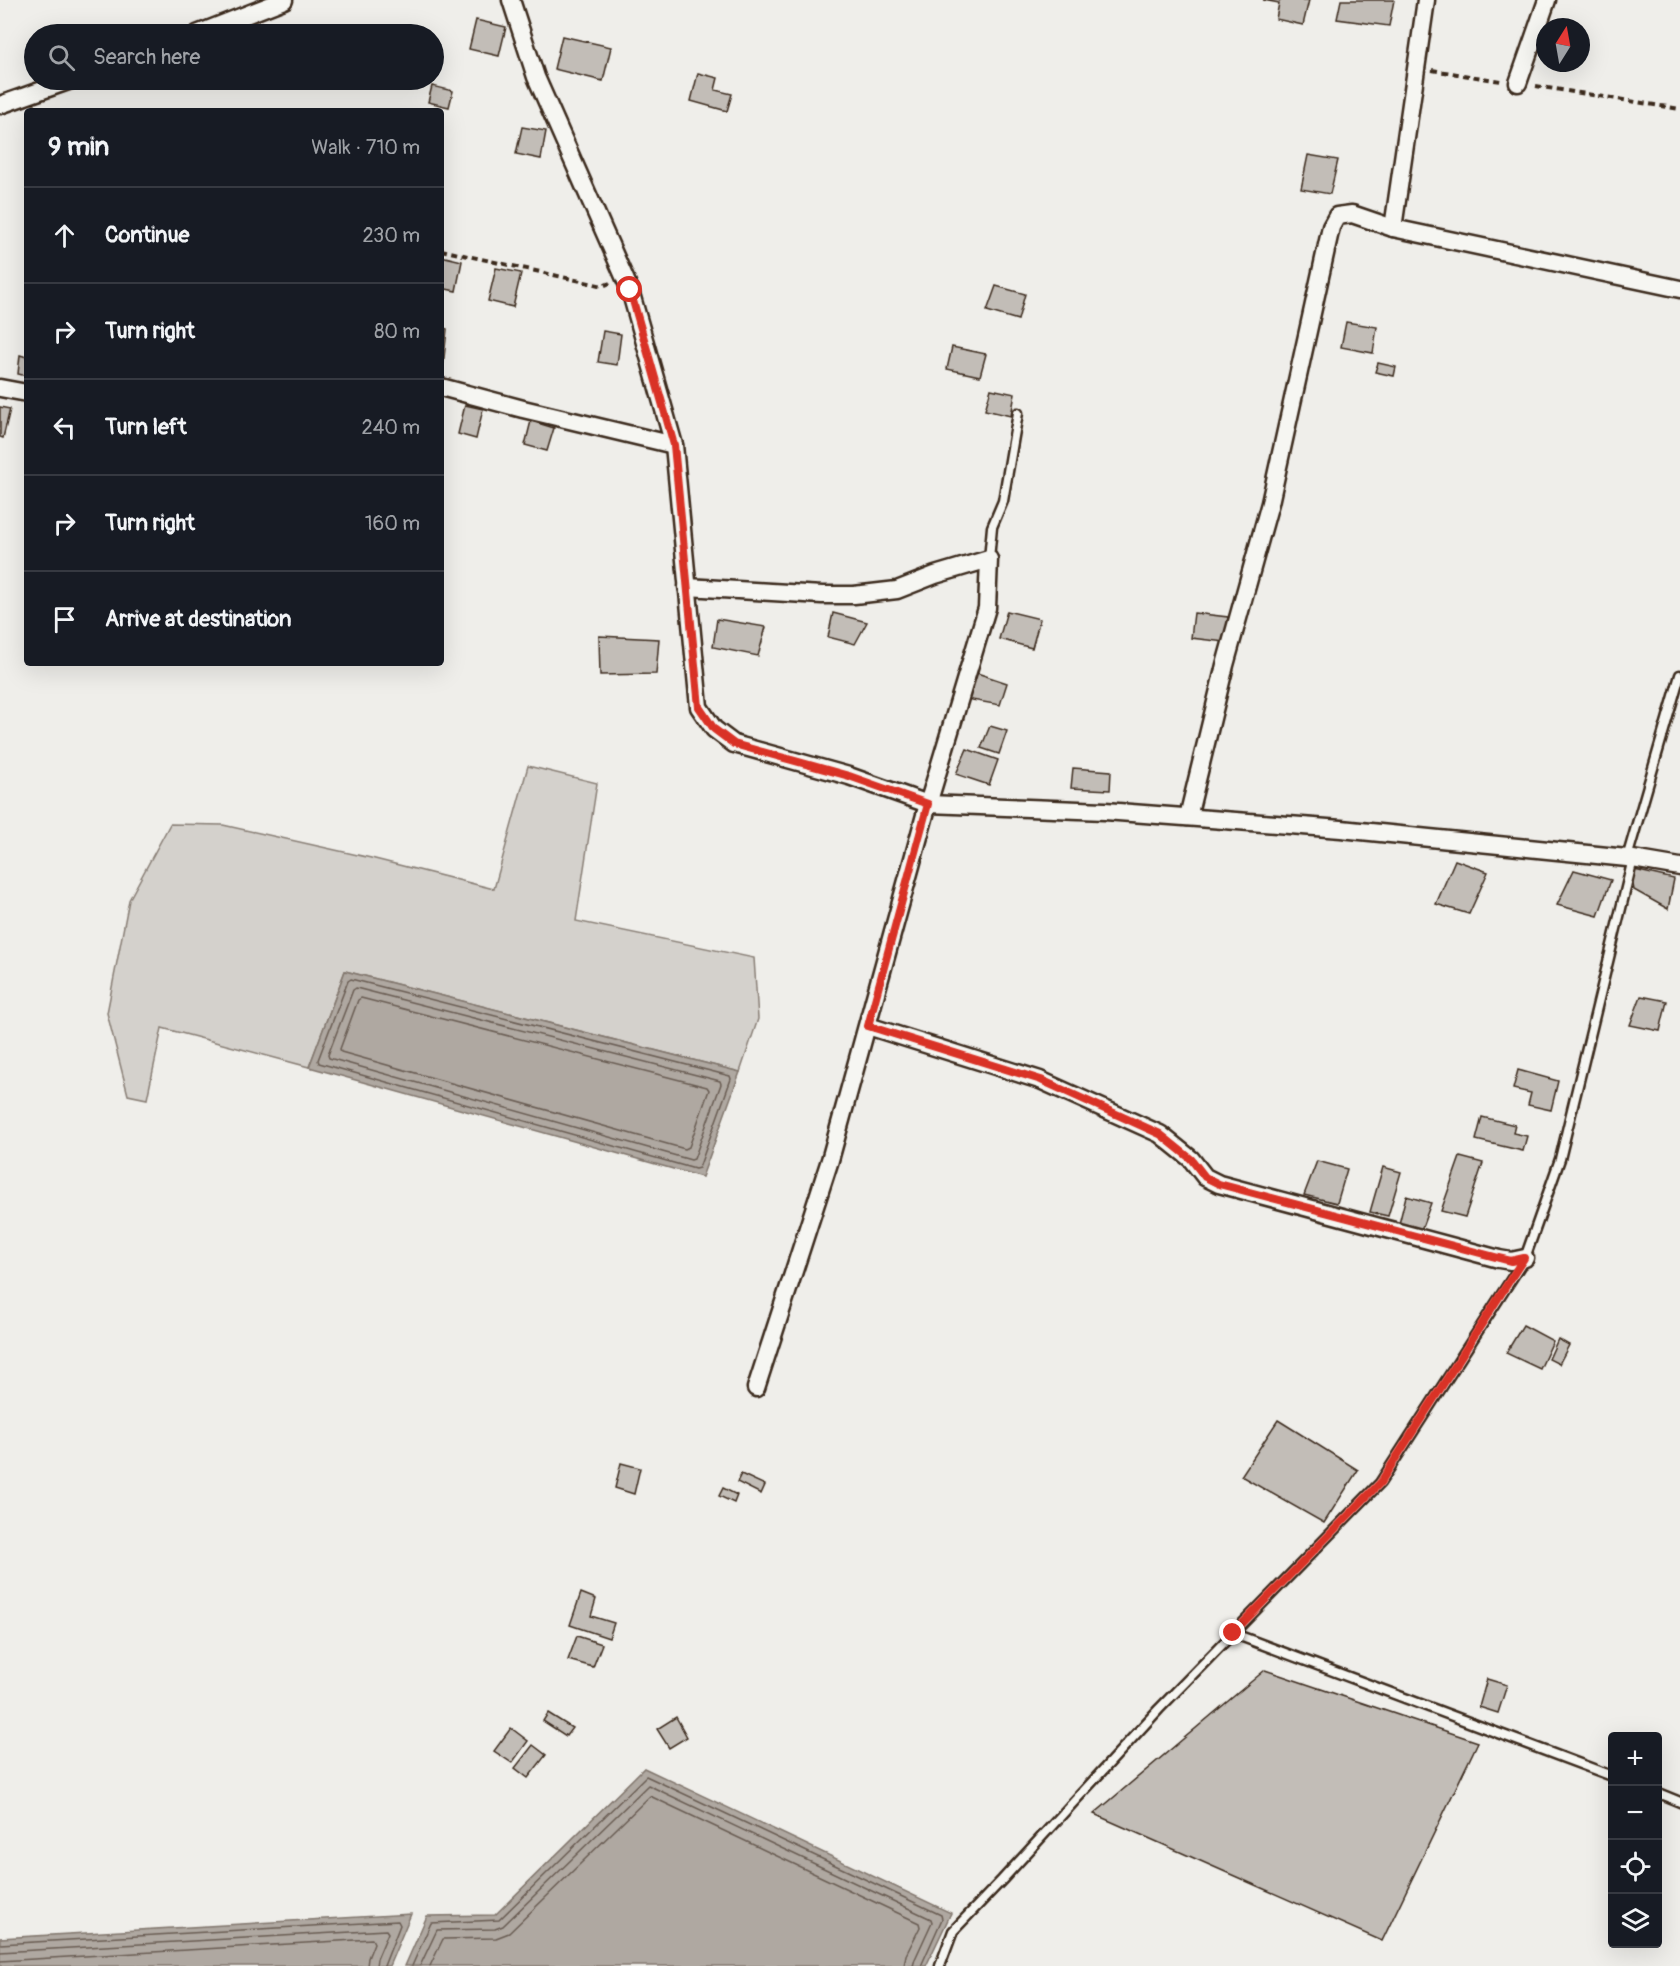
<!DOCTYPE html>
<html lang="en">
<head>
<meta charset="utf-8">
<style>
  :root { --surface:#171b24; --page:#242831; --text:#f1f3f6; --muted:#9ea1a6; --line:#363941 }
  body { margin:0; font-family:Pangolin,sans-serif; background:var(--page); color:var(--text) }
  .controls { position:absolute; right:18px; bottom:18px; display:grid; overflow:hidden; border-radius:6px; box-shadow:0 6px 24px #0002 }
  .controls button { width:54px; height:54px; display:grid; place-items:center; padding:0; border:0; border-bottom:2px solid var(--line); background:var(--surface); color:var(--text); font:30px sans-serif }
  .compass { position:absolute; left:1536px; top:18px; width:54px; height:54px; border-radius:50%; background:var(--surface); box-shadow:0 6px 24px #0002; rotate:11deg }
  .stop { position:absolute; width:18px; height:18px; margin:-14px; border:4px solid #d93025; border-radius:50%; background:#fff }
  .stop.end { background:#d93025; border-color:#fff; box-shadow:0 2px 6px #0008 }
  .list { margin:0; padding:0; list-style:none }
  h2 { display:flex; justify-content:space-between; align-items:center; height:78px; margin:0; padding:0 24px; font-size:26px }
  h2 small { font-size:20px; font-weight:400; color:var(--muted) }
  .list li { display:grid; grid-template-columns:39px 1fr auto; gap:18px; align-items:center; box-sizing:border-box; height:96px; padding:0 24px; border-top:2px solid var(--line) }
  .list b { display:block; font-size:22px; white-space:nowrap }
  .list em { font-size:20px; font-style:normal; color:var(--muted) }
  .icon { flex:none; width:33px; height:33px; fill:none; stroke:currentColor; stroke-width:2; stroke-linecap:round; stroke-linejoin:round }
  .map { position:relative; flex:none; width:1680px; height:1966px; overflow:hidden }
  .search { position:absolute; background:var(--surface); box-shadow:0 6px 24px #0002; left:24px; top:24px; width:420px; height:66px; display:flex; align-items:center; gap:15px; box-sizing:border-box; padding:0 21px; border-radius:33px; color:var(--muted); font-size:22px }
  .panel { position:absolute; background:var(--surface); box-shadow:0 6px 24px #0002; left:24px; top:108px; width:420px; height:558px; border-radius:6px }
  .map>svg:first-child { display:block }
  .green { fill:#d4d1cc; stroke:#887e75; stroke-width:1.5 }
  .water { fill:#afa8a1; stroke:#81766d; stroke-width:1.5 }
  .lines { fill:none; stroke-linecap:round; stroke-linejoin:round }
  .shore { stroke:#695c52; stroke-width:1.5 }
  .building { fill:#c2bdb7; stroke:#3b2a1e; stroke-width:1.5 }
  .service-casing { stroke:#3b2a1e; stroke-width:13 }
  .minor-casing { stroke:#3b2a1e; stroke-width:21 }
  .path { stroke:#3b2a1e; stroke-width:4; stroke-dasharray:6 4.5; stroke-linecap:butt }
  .service { stroke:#f6f6f2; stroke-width:8 }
  .minor { stroke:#f6f6f2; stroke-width:16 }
  .route { stroke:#d93025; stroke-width:8 }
</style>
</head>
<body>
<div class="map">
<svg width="1680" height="1966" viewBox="0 0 1680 1966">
  <rect width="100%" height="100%" fill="#efeeea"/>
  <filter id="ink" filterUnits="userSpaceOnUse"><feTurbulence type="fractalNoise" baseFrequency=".0167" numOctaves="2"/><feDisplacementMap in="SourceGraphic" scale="12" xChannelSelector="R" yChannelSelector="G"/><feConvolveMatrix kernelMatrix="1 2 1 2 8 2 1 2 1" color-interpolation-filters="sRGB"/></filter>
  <g filter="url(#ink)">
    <!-- green -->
    <path class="green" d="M528 766 597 783 576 921 754 958 758 1019 740 1072 345 971 309 1067 162 1028 147 1099 128 1095 107 1013 129 900 170 824 223 825 371 858 494 889Z"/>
    <!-- water -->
    <g class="water">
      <path d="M345 971 740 1072 702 1177 309 1067Z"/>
      <path d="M644 1768 951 1913 926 1966H405L427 1916 495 1915Z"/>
      <path d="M411 1914 389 1966H0V1938Z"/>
    </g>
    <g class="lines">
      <!-- shore -->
      <g class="shore">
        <path d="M351 979 730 1076 731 1079 699 1168 695 1169 319 1063 318 1060 348 981Z"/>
        <path d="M356 988 720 1081 721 1084 694 1159 691 1160 329 1058 328 1055 353 990Z"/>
        <path d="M361 998 707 1087 709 1090 689 1147 685 1149 341 1052 340 1049 358 1000Z"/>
        <path d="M0 1944 398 1921 400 1925 384 1966"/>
        <path d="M0 1952 386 1930 388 1933 377 1959 376 1966"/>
        <path d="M0 1961 372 1939 374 1943 368 1958 367 1966"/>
        <path d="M412 1966 431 1923 499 1920 646 1776 941 1915 942 1919 921 1966"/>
        <path d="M420 1966 437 1930 495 1929 503 1926 648 1785 931 1919 932 1922 915 1959 913 1966"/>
        <path d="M430 1966 443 1939 496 1938 509 1933 650 1796 919 1923 920 1927 906 1955 904 1966"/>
      </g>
    </g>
    <!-- building -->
    <g class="building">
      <path d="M1263 0H1309L1303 25 1276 19 1279 3Z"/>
      <path d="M1341 0H1394L1389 26 1337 19Z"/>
      <path d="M476 20 506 27 499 56 469 49Z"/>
      <path d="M390 28 413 34H388Z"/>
      <path d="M562 36 611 47 603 81 554 69Z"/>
      <path d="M698 73 718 78 715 90 732 94 727 111 691 101Z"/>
      <path d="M432 86 453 91 449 107 428 102Z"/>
      <path d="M522 127 546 131 541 159 516 154Z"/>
      <path d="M1308 155 1338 160 1330 194 1301 189Z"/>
      <path d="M441 256 462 261 456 291 441 288Z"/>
      <path d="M496 268 521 273 513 307 488 301Z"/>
      <path d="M996 286 1025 294 1018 320 987 311Z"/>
      <path d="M1346 322 1377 327 1373 353 1341 347Z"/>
      <path d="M441 327 447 329 442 377 441 376Z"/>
      <path d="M603 331 621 334 617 365 598 362Z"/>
      <path d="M952 347 986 354 980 376 947 369Z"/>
      <path d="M20 355 27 357V376L18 374Z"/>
      <path d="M1378 363 1396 367 1394 376 1375 372Z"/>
      <path d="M991 389 1015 394 1011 416 985 410Z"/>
      <path d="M465 405 483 409 476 439 458 434Z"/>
      <path d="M0 407 10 409 3 438 0 437Z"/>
      <path d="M531 421 554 428 547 451 525 445Z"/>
      <path d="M1007 611 1040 619 1032 648 999 639Z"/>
      <path d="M833 613 867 622 855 644 828 637Z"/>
      <path d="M1194 613 1228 617 1225 642 1191 638Z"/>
      <path d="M717 619 766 627 758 656 713 647Z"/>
      <path d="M599 636 659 639 656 674 600 675Z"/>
      <path d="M977 673 1007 683 1000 705 966 699Z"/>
      <path d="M990 726 1007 731 999 754 981 748Z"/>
      <path d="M967 749 998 760 989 785 956 774Z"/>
      <path d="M1073 768 1111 771 1110 790 1071 788Z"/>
      <path d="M1455 860 1488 872 1469 914 1436 904Z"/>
      <path d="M1630 869 1674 879 1668 909 1634 890Z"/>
      <path d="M1574 870 1611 880 1598 916 1557 905Z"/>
      <path d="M1641 996 1667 1001 1660 1031 1630 1025Z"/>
      <path d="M1518 1070 1558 1081 1551 1110 1528 1105 1531 1093 1513 1089Z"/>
      <path d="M1482 1117 1515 1125 1513 1133 1527 1136 1523 1151 1476 1140Z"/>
      <path d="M1460 1157 1483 1163 1465 1217 1441 1211Z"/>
      <path d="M1317 1161 1347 1169 1337 1203 1304 1195Z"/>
      <path d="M1383 1167 1401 1172 1388 1216 1370 1212Z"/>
      <path d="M1406 1196 1431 1203 1421 1230 1399 1224Z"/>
      <path d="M1523 1325 1553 1341 1540 1369 1506 1353Z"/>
      <path d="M1558 1339 1569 1345 1559 1364 1549 1359Z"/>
      <path d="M1278 1420 1358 1470 1324 1523 1241 1476Z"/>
      <path d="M621 1463 640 1468 634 1494 615 1488Z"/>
      <path d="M741 1474 765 1485 761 1494 737 1482Z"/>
      <path d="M723 1488 737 1495 734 1503 719 1496Z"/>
      <path d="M581 1593 596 1599 591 1616 614 1623 609 1638 570 1625Z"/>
      <path d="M577 1636 602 1644 593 1667 568 1660Z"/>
      <path d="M1265 1670 1478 1742 1382 1941 1094 1814Z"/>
      <path d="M1487 1679 1507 1685 1498 1713 1479 1707Z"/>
      <path d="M548 1713 572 1728 566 1736 543 1721Z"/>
      <path d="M676 1717 687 1737 669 1748 657 1729Z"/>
      <path d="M511 1728 528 1741 512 1763 494 1751Z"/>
      <path d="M533 1745 546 1755 528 1778 515 1768Z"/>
    </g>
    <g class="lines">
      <!-- service casing -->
      <g class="service-casing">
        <g id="service">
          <path d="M989 559 992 527 1003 501 1018 413"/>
          <path d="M1627 858 1680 675"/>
          <path d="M1232 1633 1612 1776"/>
          <path d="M1658 1793 1680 1802"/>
          <path d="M940 1966 953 1931 1002 1880 1159 1709 1380 1483 1525 1258 1560 1159 1633 859"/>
        </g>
      </g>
      <!-- minor casing -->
      <g class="minor-casing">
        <g id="minor">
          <path d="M511 0 536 77 630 290 674 445 699 707 714 729 734 744 849 776 928 804 1105 811 1341 829 1627 858 1680 867"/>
          <path d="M197 34 284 0"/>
          <path d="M1518 83 1547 0"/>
          <path d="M0 105 71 80"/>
          <path d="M1393 228 1426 0"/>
          <path d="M441 387 523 409 674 445"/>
          <path d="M0 388 27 393"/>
          <path d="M687 587 822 595H854L897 590 935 575 989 559 987 608 928 804 830 1160 756 1388"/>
          <path d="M1188 817 1225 665 1270 503 1331 227 1337 216 1352 214 1393 228 1680 289"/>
          <path d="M868 1026 1040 1080 1160 1134 1191 1159 1205 1177 1219 1184 1499 1259 1511 1261 1525 1258"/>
        </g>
      </g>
      <!-- path -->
      <g class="path">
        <path d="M1432 70 1501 81"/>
        <path d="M1536 86 1680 109"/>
        <path d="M441 250 603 286 610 283"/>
      </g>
      <!-- service -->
      <use href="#service" class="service"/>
      <!-- minor -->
      <use href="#minor" class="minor"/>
    </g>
  </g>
  <g class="lines" filter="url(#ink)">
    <!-- route -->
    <path class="route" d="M630 290 674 445 699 707 714 729 734 744 849 776 928 804 868 1026 1041 1080 1160 1134 1191 1159 1205 1177 1219 1184 1499 1258 1511 1261 1524 1258 1380 1483 1233 1633"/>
  </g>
</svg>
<div class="controls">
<button>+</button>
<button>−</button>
<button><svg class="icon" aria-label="locate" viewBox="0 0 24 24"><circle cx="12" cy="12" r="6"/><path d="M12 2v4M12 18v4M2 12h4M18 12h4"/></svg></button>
<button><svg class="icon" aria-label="layers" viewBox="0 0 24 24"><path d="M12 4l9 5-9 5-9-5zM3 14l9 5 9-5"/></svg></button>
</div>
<svg class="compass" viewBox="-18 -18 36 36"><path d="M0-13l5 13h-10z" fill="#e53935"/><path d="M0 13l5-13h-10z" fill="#9ea1a6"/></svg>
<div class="stop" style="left:630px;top:290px"></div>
<div class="stop end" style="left:1233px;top:1633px"></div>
<div class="search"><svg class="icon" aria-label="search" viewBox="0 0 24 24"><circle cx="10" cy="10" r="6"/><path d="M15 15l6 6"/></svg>Search here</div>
<section class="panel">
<h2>9 min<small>Walk · 710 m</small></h2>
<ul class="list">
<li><svg class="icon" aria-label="ahead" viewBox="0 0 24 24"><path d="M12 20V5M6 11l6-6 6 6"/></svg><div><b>Continue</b></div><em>230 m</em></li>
<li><svg class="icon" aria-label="right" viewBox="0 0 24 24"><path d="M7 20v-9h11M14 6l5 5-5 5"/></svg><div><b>Turn right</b></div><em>80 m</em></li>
<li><svg class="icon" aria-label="left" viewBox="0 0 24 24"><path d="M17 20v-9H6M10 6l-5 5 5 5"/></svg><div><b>Turn left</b></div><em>240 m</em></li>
<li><svg class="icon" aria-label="right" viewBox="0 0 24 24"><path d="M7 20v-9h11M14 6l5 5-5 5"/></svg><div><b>Turn right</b></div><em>160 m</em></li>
<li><svg class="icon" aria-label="arrive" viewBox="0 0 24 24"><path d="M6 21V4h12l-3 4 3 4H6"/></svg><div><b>Arrive at destination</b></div></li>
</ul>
</section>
</div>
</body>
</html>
